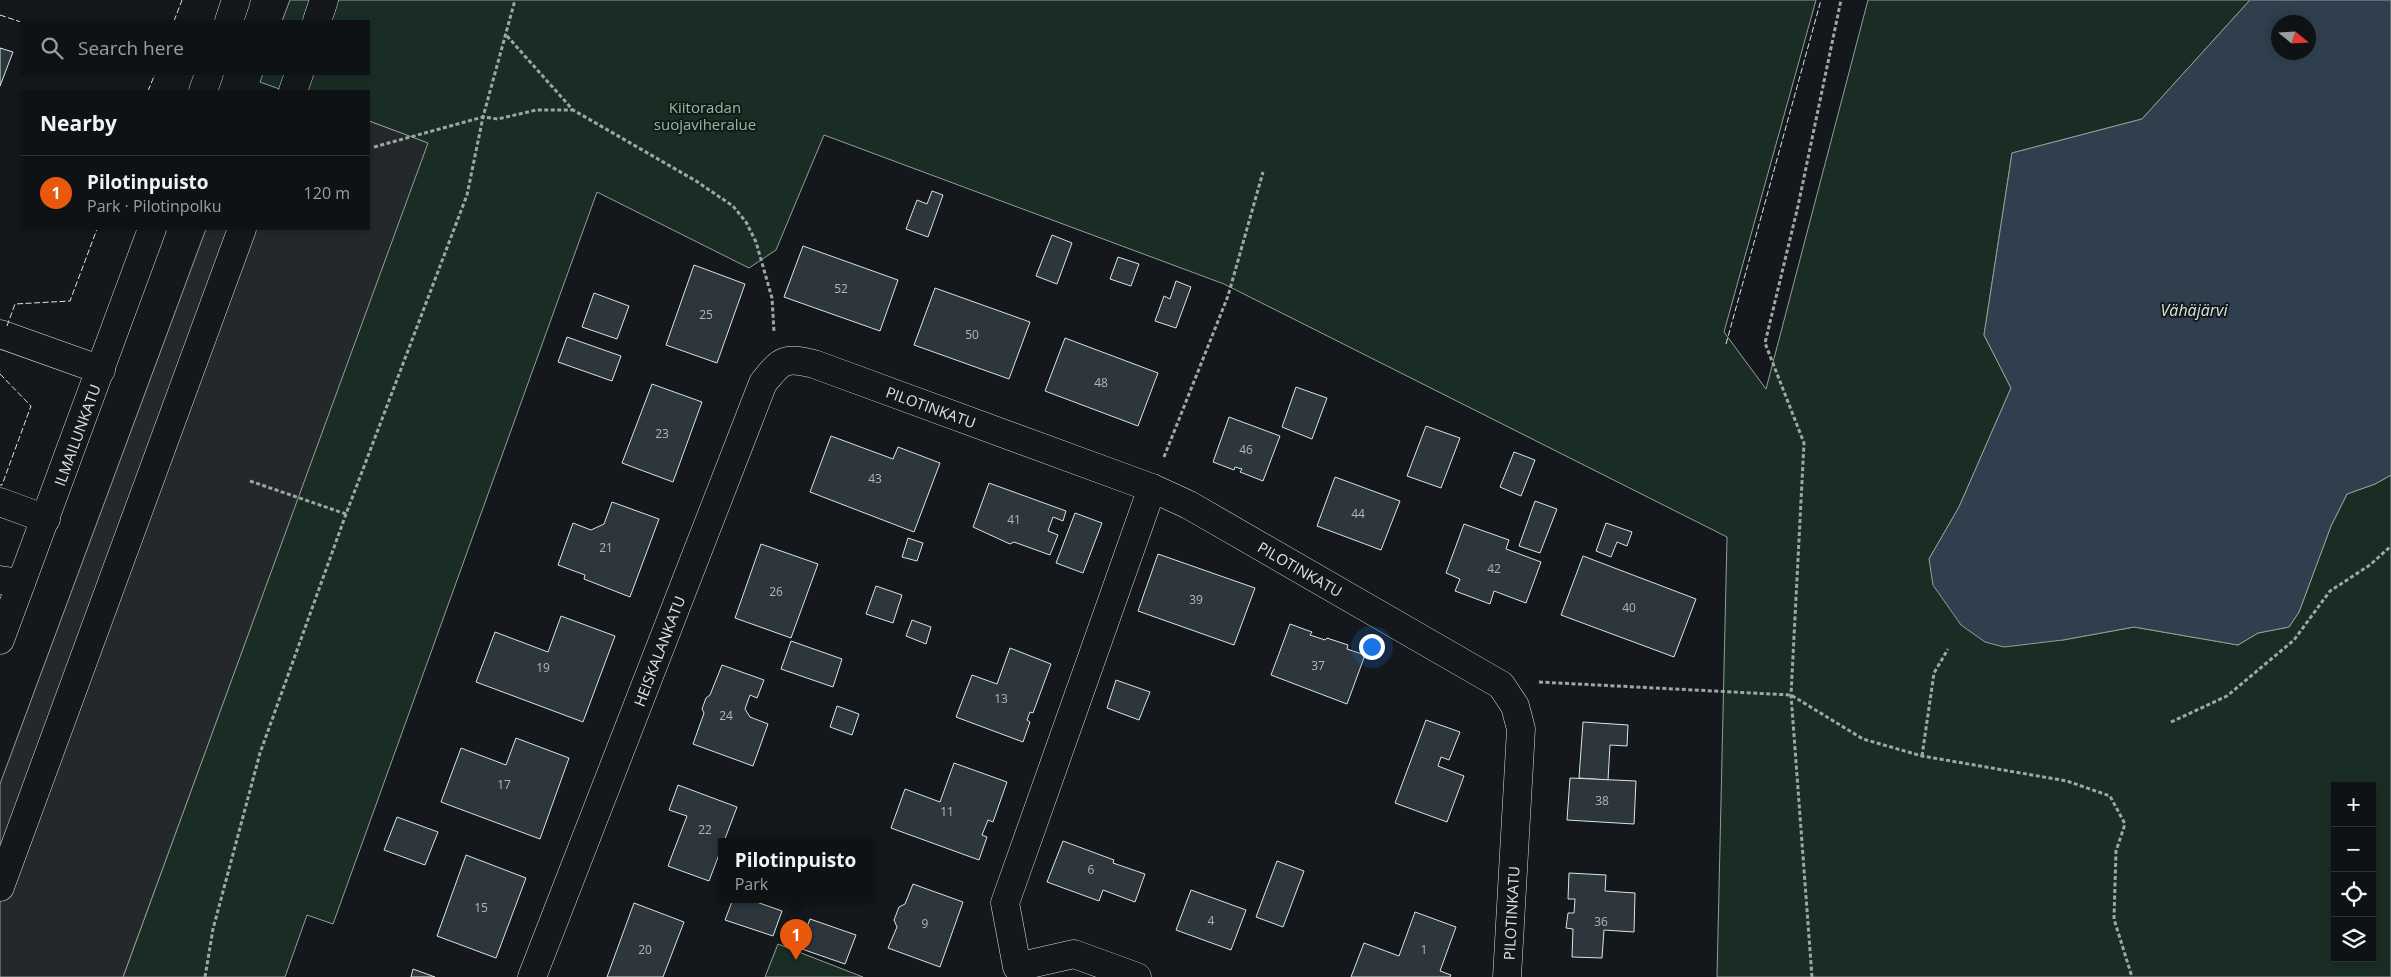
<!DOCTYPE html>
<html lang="en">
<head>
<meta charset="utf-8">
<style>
  :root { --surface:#0f1215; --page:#1d2022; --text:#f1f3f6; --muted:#9b9ea0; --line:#2f3234; --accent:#ea580c }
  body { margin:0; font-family:"Open Sans",sans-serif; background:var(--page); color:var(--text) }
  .controls { position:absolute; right:15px; bottom:15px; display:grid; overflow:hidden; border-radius:0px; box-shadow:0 2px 8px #0003 }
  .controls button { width:45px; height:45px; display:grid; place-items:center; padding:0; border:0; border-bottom:1px solid var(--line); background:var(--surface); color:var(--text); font:25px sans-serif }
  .compass { position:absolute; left:2271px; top:15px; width:45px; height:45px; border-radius:50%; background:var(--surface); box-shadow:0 2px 8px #0003; rotate:108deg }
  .you { position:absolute; left:1371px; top:646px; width:18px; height:18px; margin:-12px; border:4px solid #fff; border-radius:50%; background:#1a73e8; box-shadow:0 0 0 8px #1a73e833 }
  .badge { display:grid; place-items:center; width:32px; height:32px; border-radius:50%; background:var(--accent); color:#fff; font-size:16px; font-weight:700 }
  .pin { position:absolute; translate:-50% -41px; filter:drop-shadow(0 1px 2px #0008) }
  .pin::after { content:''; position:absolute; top:26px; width:18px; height:15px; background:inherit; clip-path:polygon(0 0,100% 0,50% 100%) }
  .popup { position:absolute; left:718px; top:838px; width:155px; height:65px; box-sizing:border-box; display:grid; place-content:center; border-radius:0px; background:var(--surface); filter:drop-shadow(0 1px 4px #0005); font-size:16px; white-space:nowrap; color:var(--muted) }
  .popup b { font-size:19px; color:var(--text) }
  .popup::after { content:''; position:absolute; left:50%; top:100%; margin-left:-10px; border:10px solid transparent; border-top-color:var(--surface) }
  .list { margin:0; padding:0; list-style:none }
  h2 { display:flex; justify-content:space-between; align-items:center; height:65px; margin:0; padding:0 20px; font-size:21px }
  h2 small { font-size:16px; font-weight:400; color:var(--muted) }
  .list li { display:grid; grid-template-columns:32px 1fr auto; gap:15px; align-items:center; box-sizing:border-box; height:75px; padding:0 20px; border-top:1px solid var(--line) }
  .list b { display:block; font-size:19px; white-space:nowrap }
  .list p { margin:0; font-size:16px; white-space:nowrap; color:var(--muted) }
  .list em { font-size:16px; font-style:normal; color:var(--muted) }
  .icon { flex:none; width:28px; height:28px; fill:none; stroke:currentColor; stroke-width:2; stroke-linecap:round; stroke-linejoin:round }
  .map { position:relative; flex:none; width:2391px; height:977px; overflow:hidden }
  .search { position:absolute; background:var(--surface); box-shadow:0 2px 8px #0003; left:20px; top:20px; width:350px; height:55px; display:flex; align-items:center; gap:12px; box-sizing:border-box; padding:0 18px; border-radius:0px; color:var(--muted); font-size:19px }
  .panel { position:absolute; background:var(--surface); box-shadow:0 2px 8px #0003; left:20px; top:90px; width:350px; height:140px; border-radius:0px }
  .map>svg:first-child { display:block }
  .green { fill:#1a2d24; stroke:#939e99; fill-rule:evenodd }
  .parking { fill:#24282b; stroke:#939e99 }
  .water { fill:#2f3f4d; stroke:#939e99; fill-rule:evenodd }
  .building { fill:#2c363c; stroke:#d8e6dc }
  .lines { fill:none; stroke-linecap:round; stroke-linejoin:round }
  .minor-casing { stroke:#d8e6dc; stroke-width:29 }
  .major-casing { stroke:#d8e6dc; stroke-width:29 }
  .path { stroke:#9da8a2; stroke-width:3; stroke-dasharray:4 2.5; stroke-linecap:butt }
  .minor { stroke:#14181c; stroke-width:28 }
  .major { stroke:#14181c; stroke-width:28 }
  .fence { stroke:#d8e6dc; stroke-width:1; stroke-dasharray:6 2.5; stroke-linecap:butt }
  .labels { text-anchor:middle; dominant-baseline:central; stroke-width:4; stroke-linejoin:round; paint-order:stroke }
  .number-label { font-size:12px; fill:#adbab4 }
  .park-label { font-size:15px; fill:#8ac095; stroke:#14181c }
  .street-label { font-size:15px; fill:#d8e6dc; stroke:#14181c }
  .water-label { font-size:16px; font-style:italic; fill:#d8e6dc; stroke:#14181c }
</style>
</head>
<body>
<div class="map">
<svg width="2391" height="977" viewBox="0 0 2391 977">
  <rect width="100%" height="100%" fill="#14181c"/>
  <!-- green -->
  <g class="green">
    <path d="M290 0H1816L1724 332 1766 389 1868 0H2250L2142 119 2012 153 1984 335 2011 388 1959 507 1929 559 2063 640 2134 627 2238 645 2258 633 2289 627 2299 612 2331 526 2347 494 2375 484 2391 475V977H1717L1727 537 1224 284 824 135 776 250 749 268 597 192 333 924 307 915 285 977H123L427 143 369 121V91H285L260 82 263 74H369V21H282ZM2335 786H2372V958H2335Z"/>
    <path d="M778 944 863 977H765Z"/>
  </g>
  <!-- parking -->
  <path class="parking" d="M369 121 428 143 123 977H0V784L206 229H369Z"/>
  <!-- water -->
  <path class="water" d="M2250 0H2391V475L2375 484 2347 494 2331 526 2299 612 2289 627 2258 633 2238 645 2134 627 2063 640 2004 647 1985 642 1961 625 1933 585 1929 559 1959 507 2011 388 1984 335 2012 153 2142 119ZM2278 22H2308V52H2278Z"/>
  <!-- building -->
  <g class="building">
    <path d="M0 48 13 52 0 86Z"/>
    <path d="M932 191 943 195 928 237 906 229 917 200 927 204Z"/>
    <path d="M1052 235 1072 243 1057 284 1036 276Z"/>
    <path d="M803 246 898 280 880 331 784 297Z"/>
    <path d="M1118 257 1139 264 1131 286 1110 279Z"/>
    <path d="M694 265 745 284 717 363 666 345Z"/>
    <path d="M1176 281 1191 287 1176 328 1155 321 1164 296 1170 299Z"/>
    <path d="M935 288 1030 322 1009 379 914 345Z"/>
    <path d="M594 293 629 306 617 339 582 327Z"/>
    <path d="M567 337 621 356 612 381 558 362Z"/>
    <path d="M1065 338 1158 373 1138 426 1045 391Z"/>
    <path d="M652 384 702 402 673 482 622 463Z"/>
    <path d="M1296 387 1327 398 1312 439 1282 427Z"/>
    <path d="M1229 417 1280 436 1263 481 1240 472 1242 469 1235 467 1234 470 1213 462Z"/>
    <path d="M1426 426 1460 438 1441 488 1407 476Z"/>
    <path d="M831 436 893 459 898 447 940 463 914 532 810 492Z"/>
    <path d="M1514 452 1535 460 1521 496 1500 487Z"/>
    <path d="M1335 477 1400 501 1381 550 1317 526Z"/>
    <path d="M989 483 1066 511 1063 521 1053 517 1048 531 1058 535 1050 555 1014 542 1010 544 973 527Z"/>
    <path d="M1535 501 1557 509 1540 553 1519 546Z"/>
    <path d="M612 502 659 519 630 597 584 579 585 575 558 565 573 523 591 530 604 524Z"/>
    <path d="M1075 513 1102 523 1083 573 1056 563Z"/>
    <path d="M1606 523 1632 532 1627 546 1617 542 1611 557 1596 551Z"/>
    <path d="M1464 524 1509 540 1506 549 1541 562 1526 603 1494 591 1490 604 1455 591 1460 579 1446 573Z"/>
    <path d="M908 538 923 543 917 561 902 557Z"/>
    <path d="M761 544 818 564 791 638 735 618Z"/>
    <path d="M1158 554 1255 588 1234 645 1138 611Z"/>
    <path d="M1583 556 1696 599 1674 657 1561 615Z"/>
    <path d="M876 586 902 595 893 623 866 614Z"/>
    <path d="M561 616 615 636 583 722 476 682 495 632 548 652Z"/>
    <path d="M912 620 931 627 926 644 906 636Z"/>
    <path d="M1290 624 1312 632 1310 635 1325 640 1327 638 1348 645 1347 649 1365 655 1347 704 1271 675Z"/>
    <path d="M791 641 842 659 833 687 781 669Z"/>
    <path d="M1010 648 1051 664 1033 713 1030 712 1027 720 1030 722 1023 742 956 717 972 675 997 684Z"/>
    <path d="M722 665 764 680 757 698 750 695 745 709 750 717 768 724 753 766 693 744 704 713 702 709 706 698 710 695Z"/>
    <path d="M1116 680 1150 692 1139 720 1107 708Z"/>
    <path d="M837 706 859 714 852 735 830 727Z"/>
    <path d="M1426 720 1460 732 1449 760 1441 757 1438 766 1464 776 1447 822 1395 803Z"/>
    <path d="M1583 722 1628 725 1627 746 1610 745 1608 780 1579 778Z"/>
    <path d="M516 738 569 758 540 839 441 802 461 748 506 765Z"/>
    <path d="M954 763 1007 782 993 822 988 820 982 835 987 837 979 860 891 828 905 789 940 802Z"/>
    <path d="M1570 778 1636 781 1634 824 1567 820Z"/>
    <path d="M678 785 737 807 709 881 668 866 687 816 669 810Z"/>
    <path d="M397 817 438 832 425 865 384 850Z"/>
    <path d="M1063 841 1114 860 1113 863 1145 874 1135 902 1103 890 1099 901 1047 882Z"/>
    <path d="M466 855 526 878 496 958 437 936Z"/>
    <path d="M1277 861 1304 871 1283 927 1256 917Z"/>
    <path d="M1569 873 1606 875 1605 891 1635 893 1634 932 1604 930 1602 958 1572 957 1573 929 1566 928 1568 913H1574L1575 899H1568Z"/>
    <path d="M913 884 963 902 940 967 888 948 897 927 894 920 899 907 905 904Z"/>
    <path d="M1191 890 1246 910 1231 950 1176 930Z"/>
    <path d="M733 899H748L782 911 773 936 725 920Z"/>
    <path d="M634 903 684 922 663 977H607Z"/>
    <path d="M1415 912 1456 927 1440 971 1451 975 1450 977H1351L1364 943 1399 956Z"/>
    <path d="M810 919 856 935 845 964 799 948Z"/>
    <path d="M413 969 435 977H411Z"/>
  </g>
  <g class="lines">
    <!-- minor casing -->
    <g class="minor-casing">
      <g id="minor">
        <path d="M317 21 324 0"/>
        <path d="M293 91 299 74"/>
        <path d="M0 334 101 370"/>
        <path d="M0 502 46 519"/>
        <path d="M0 580 21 583"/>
        <path d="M0 887 242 229"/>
        <path d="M532 977 763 383C782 359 785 357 814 364L1152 488 1189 505 1501 685 1515 706 1521 729 1507 977"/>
        <path d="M1137 977 1074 954 1017 967 1005 903 1152 488"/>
      </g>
    </g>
    <!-- major casing -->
    <g class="major-casing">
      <g id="major">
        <path d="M229 21 236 0"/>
        <path d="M203 91 209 74"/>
        <path d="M0 640 152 229"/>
      </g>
    </g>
    <!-- path -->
    <g class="path">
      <path d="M507 36 573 110 696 181 733 206 746 222 756 242 772 298 774 332"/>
      <path d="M374 147 483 117 498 119 536 110H572"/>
      <path d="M1164 457 1228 296 1263 172"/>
      <path d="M250 481 346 514"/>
      <path d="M1539 682 1791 695 1863 739 1922 756 2067 781 2110 796 2125 824 2116 851 2114 919 2132 977"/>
      <path d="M2171 722 2227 696 2294 640 2330 591 2370 565 2391 546"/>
      <path d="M1922 756 1934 673 1948 649"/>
      <path d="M205 977 213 929 260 753 346 514 467 195 483 117 515 0"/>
      <path d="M1812 977 1791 695 1804 443 1765 343 1798 206 1841 0"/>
    </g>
    <!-- minor -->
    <use href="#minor" class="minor"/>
    <!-- major -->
    <use href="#major" class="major"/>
    <!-- fence -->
    <g class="fence">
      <path d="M0 15 21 22"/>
      <path d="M174 21 182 0"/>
      <path d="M148 91 155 74"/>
      <path d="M7 326 15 304 70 301 97 229"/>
      <path d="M1726 344 1821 0"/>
      <path d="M0 374 31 406 2 485H0"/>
    </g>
  </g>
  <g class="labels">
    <!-- number labels -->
    <g class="number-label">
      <text x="841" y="288">52</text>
      <text x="706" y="314">25</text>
      <text x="972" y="334">50</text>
      <text x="1101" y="382">48</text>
      <text x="662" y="433">23</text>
      <text x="1246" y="449">46</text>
      <text x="875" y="478">43</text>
      <text x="1358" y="513">44</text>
      <text x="1014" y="519">41</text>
      <text x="606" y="547">21</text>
      <text x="1494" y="568">42</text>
      <text x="776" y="591">26</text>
      <text x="1196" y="599">39</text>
      <text x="1629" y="607">40</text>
      <text x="1318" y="665">37</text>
      <text x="543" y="667">19</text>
      <text x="1001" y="698">13</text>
      <text x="726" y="715">24</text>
      <text x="504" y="784">17</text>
      <text x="1602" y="800">38</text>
      <text x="947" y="811">11</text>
      <text x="705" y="829">22</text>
      <text x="1091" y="869">6</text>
      <text x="481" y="907">15</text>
      <text x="1211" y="920">4</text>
      <text x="1601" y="921">36</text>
      <text x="925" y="923">9</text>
      <text x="645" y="949">20</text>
      <text x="1424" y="949">1</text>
    </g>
    <!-- park labels -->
    <g class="park-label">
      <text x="705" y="107">Kiitoradan<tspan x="705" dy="17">suojaviheralue</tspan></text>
    </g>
    <!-- street labels -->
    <g class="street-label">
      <text transform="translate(931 407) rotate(20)">PILOTINKATU</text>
      <text transform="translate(77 435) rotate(-70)">ILMAILUNKATU</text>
      <text transform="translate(1300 569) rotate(30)">PILOTINKATU</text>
      <text transform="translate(659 651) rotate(-69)">HEISKALANKATU</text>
      <text transform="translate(1511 913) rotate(-87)">PILOTINKATU</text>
    </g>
    <!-- water labels -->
    <g class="water-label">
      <text x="2194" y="310">Vähäjärvi</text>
    </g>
  </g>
</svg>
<div class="controls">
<button>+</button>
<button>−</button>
<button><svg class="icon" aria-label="locate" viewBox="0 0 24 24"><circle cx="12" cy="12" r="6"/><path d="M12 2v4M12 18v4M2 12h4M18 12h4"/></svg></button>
<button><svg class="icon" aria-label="layers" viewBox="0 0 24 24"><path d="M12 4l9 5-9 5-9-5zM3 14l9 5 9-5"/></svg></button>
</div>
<svg class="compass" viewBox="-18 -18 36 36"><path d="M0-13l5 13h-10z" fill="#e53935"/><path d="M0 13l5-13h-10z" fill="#9b9ea0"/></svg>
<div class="you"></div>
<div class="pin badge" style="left:796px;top:960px">1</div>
<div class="popup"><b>Pilotinpuisto</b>Park</div>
<div class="search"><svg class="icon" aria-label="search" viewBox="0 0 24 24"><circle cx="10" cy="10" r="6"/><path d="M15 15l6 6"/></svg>Search here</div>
<section class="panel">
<h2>Nearby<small></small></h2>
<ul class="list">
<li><span class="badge">1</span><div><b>Pilotinpuisto</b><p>Park · Pilotinpolku</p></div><em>120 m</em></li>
</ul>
</section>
</div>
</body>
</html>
